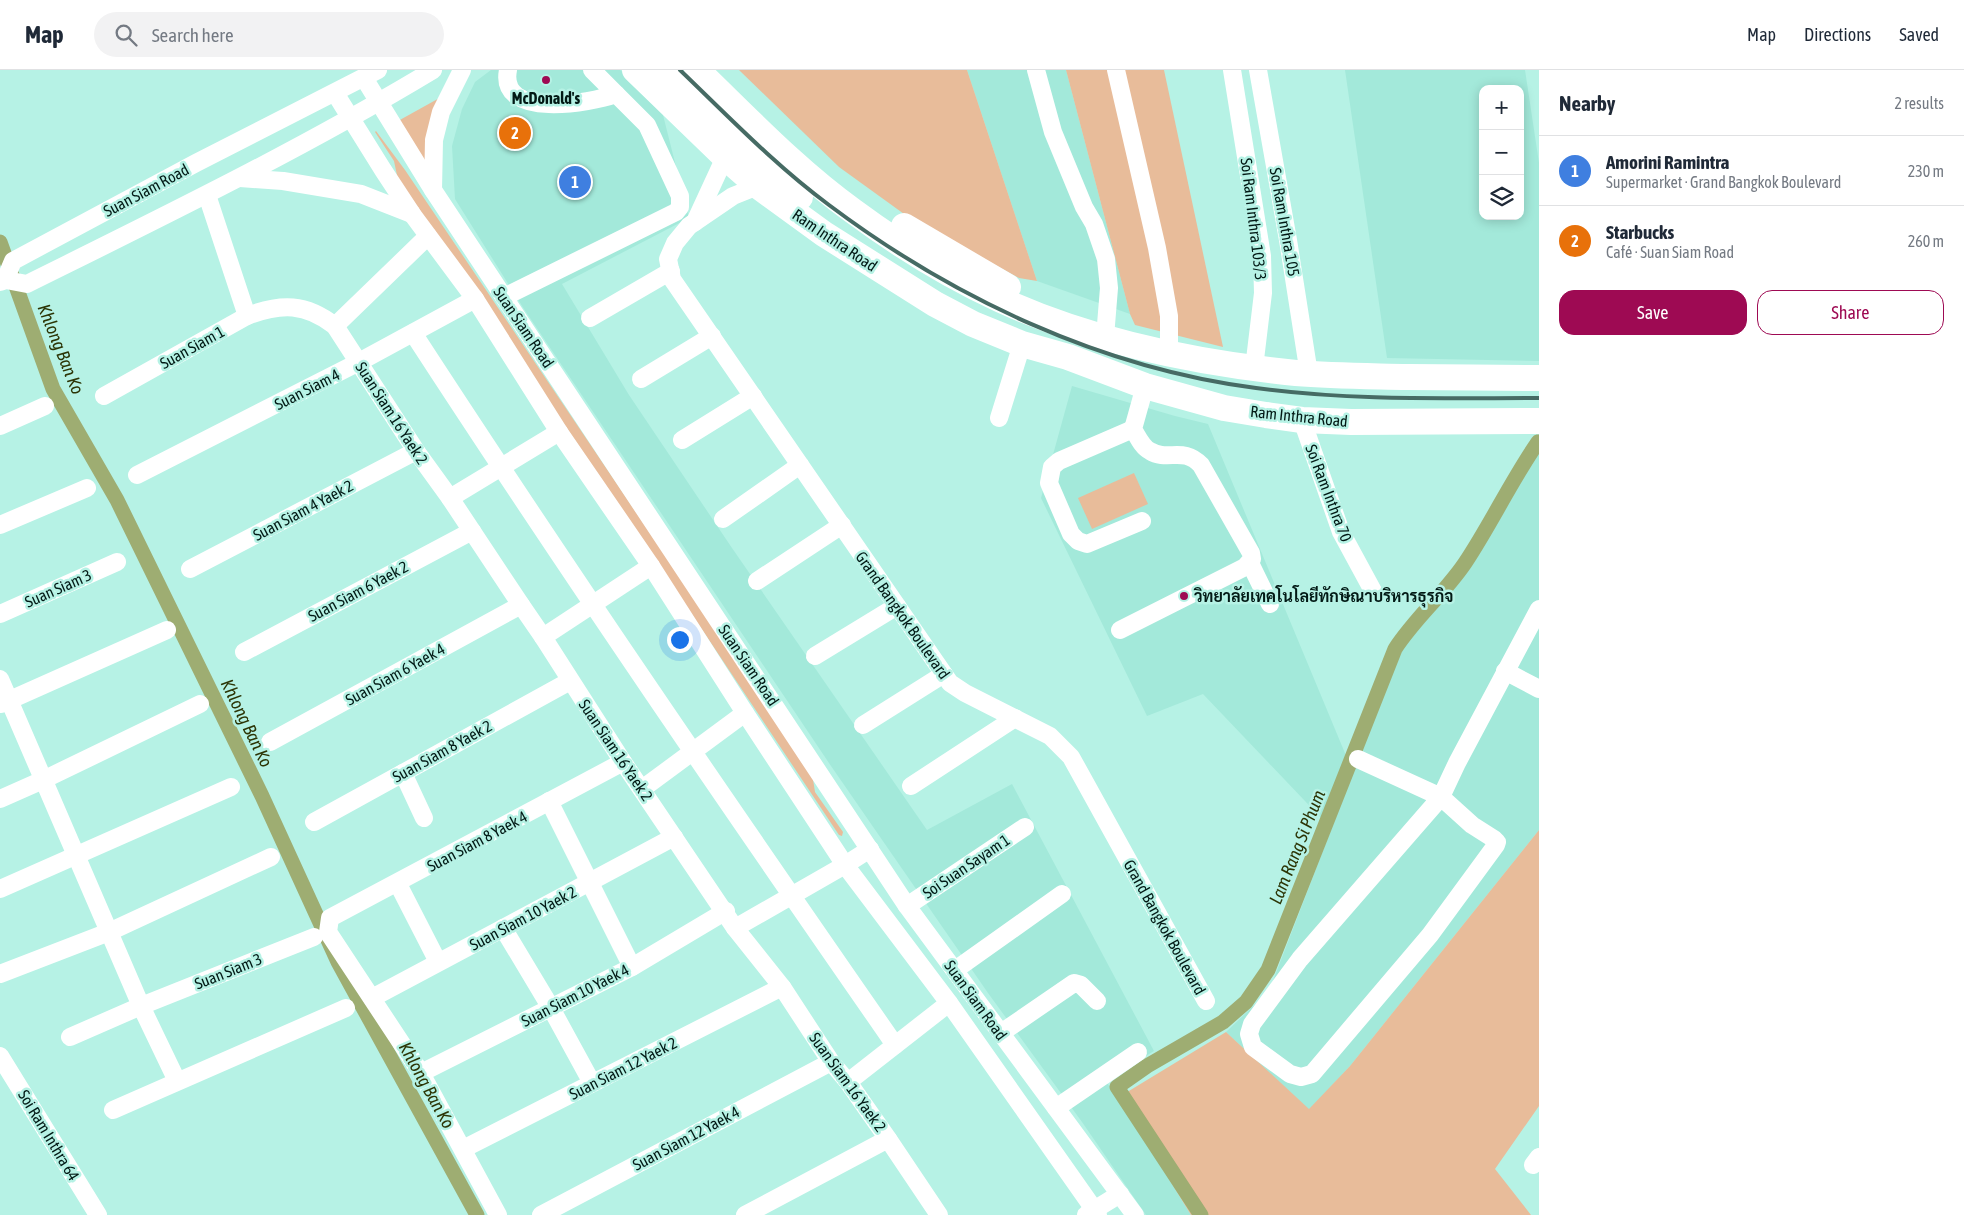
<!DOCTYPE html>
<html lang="en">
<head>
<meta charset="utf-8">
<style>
  :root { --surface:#fff; --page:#f2f2f3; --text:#1f2937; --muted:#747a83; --line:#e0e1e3; --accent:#9e0a53 }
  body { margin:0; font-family:"Asap Condensed",Sarabun,sans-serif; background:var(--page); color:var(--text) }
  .controls { position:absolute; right:15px; top:15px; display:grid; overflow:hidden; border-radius:10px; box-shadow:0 2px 12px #0003 }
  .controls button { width:45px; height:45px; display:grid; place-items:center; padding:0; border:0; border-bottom:1px solid var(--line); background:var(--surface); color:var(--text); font:25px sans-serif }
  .you { position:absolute; left:679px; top:569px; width:18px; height:18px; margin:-12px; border:4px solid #fff; border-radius:50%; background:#1a73e8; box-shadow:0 0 0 8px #1a73e833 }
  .badge { display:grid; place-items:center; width:32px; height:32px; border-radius:50%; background:var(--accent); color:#fff; font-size:16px; font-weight:700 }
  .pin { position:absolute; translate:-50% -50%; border:2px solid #fff; box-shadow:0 1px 5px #0006 }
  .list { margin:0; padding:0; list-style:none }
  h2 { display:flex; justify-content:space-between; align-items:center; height:65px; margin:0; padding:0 20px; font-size:21px }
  h2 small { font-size:16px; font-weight:400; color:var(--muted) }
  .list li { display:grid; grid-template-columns:32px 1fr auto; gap:15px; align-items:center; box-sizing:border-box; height:70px; padding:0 20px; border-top:1px solid var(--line) }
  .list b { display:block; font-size:19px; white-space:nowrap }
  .list p { margin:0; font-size:16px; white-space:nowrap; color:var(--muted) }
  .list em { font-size:16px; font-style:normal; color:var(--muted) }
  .actions { display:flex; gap:10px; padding:15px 20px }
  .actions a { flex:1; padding:11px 0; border:1px solid var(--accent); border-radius:15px; text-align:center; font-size:18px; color:var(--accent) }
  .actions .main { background:var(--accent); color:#fff }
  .icon { flex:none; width:28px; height:28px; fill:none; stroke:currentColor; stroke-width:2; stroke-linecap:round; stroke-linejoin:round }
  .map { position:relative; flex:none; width:1539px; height:1145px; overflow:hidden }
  header { display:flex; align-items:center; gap:30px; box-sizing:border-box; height:70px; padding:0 25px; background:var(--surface); border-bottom:1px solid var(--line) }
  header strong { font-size:24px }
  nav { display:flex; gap:28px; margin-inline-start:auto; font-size:18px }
  .search { width:350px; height:45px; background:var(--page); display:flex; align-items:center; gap:12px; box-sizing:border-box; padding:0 18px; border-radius:28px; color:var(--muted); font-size:19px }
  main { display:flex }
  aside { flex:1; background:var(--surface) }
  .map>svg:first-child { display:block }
  .built { fill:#a3e9da; fill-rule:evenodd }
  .green { fill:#e8bc9a }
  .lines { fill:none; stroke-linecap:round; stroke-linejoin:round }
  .canal { stroke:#9ead72; stroke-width:15 }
  .minor { stroke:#fff; stroke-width:18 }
  .highway { stroke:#fff; stroke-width:26 }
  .rail { stroke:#466b64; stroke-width:4 }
  .poi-dot { fill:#9e0a53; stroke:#b6f2e5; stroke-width:2 }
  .labels { text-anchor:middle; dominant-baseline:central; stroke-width:5; stroke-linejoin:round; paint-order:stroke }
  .poi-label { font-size:16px; font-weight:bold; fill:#021915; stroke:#b6f2e5 }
  .street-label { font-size:16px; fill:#021915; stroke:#b6f2e5 }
  .water-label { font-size:18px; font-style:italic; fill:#2c3506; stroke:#b6f2e5 }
</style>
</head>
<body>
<header>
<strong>Map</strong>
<div class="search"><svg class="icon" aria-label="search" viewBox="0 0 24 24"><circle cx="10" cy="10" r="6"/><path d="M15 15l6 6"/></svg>Search here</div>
<nav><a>Map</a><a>Directions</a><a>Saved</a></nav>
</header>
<main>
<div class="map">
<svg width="1539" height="1145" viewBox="0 0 1539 1145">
  <rect width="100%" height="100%" fill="#b6f2e5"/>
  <!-- built -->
  <g class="built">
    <path d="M491 0H620L661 37 689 148 562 214 629 325 732 478 927 760 1012 714 1154 981 1105 1011 1119 1027 1191 1145H1146L1082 1052 988 923 831 696 524 239 455 129 452 76 462 39 475 12Z"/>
    <path d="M967 0H1066L1130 244 1037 211Z"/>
    <path d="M1345 0H1525L1539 93V291L1387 288ZM1483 19H1520V146H1483Z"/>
    <path d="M1072 316 1175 346 1208 354 1347 688 1324 751 1203 624 1147 646 1041 428Z"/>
    <path d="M1539 380V760L1350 996 1309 1040 1226 962 1269 921 1400 581 1462 509Z"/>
  </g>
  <!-- green -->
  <g class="green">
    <path d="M739 0H967L1037 211 1019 208 911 149 839 97Z"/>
    <path d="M1066 0H1164L1223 277 1135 255 1130 244Z"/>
    <path d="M443 26 425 93 398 51Z"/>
    <path d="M376 61 405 100 812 703 815 722 843 762 842 766 839 765 621 438 398 110 394 91 375 62Z"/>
    <path d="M1134 403 1148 434 1092 459 1078 428Z"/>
    <path d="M1539 760V1036L1495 1099 1531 1145H1191L1119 1027 1226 962 1309 1039 1350 996Z"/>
  </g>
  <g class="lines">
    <!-- canal -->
    <g class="canal">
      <path d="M0 172 53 319 117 430 262 726 338 892 477 1145"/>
      <path d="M1201 1145 1117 1017 1147 996 1223 952 1246 932 1268 900 1395 579C1415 548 1444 524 1465 493 1491 454 1511 411 1538 372"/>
    </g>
    <!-- minor -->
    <g class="minor">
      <path d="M508 0C498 50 591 33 616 24L592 0"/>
      <path d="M1036 0 1053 62 1084 137 1094 154 1106 189 1109 218 1105 267"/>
      <path d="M1116 0 1157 178 1169 246V283"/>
      <path d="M1232 0 1262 186 1263 223 1254 298"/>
      <path d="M1258 0 1288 170 1309 304"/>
      <path d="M364 8 433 120 907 836 1135 1145"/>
      <path d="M335 23 383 100 412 144 475 229 559 362 651 496 745 643 845 795 949 933 1098 1145"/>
      <path d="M240 108 283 111 361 124 412 144"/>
      <path d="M758 116 733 126 689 156 675 173 668 189 672 209 950 613 965 623 1050 666 1071 687 1206 931"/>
      <path d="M433 120 434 70 441 42 462 0"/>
      <path d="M207 125 247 246"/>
      <path d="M695 152 725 87"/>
      <path d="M5 210 13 191 196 93 378 0"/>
      <path d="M0 212 6 210 27 214C164 146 302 79 433 0"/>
      <path d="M504 227 676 142 680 137V126L647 55 616 24"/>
      <path d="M590 248 671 201"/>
      <path d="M335 256 428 166"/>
      <path d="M413 263C569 503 732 740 895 975"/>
      <path d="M641 309 712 266"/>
      <path d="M104 326 247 246C281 233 306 233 335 256L416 381 450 428 521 535 543 567 623 692 735 858 782 917 831 992 848 1012 888 1069 939 1145"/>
      <path d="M999 348 1022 274"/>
      <path d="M1302 350 1341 462 1373 521"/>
      <path d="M0 356 45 336"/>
      <path d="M1133 359 1059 391 1052 397 1049 413 1071 464 1078 471 1087 474 1142 451"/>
      <path d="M682 370 753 326"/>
      <path d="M137 405 359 292 475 229"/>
      <path d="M450 428 559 362"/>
      <path d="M723 449 800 395"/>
      <path d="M0 455 87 418"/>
      <path d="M1250 493 1270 534"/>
      <path d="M190 499 416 381"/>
      <path d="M757 511 842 455"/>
      <path d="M0 544 117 492"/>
      <path d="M1120 560 1245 497 1252 489 1251 483 1201 395C1183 376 1168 392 1150 381 1142 377 1138 367 1133 359L1145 316"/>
      <path d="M543 567 651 496"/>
      <path d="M244 582 472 461"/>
      <path d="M815 586 897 536"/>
      <path d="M1505 601 1539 619"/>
      <path d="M0 609 141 936 177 1011"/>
      <path d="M1 634 167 560"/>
      <path d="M863 655 944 604"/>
      <path d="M270 672 521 535"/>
      <path d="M1358 689 1441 727 1300 889 1252 954 1249 964 1253 977 1290 1004 1301 1007 1312 1004 1430 865 1496 775 1497 772 1494 769 1472 755 1441 727 1457 693 1539 539"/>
      <path d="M403 703 424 748"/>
      <path d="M911 716 1015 648"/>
      <path d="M642 719 745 643"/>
      <path d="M0 729 43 710 200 634"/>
      <path d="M549 731 632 897"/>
      <path d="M314 752 570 611"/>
      <path d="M398 814 438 892"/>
      <path d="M0 819 231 717"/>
      <path d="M907 836 1025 757"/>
      <path d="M503 858 551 938 592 1013"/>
      <path d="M735 858 845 795 870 779"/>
      <path d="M955 900 1062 824"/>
      <path d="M0 904 109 862 271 787"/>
      <path d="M372 928 674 767"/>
      <path d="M1001 963 1074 913 1081 915 1097 931"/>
      <path d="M70 967 141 936 314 867"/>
      <path d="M0 986 98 1145"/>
      <path d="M421 1003 632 897 726 841"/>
      <path d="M848 1012 949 933"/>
      <path d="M1056 1038 1138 982"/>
      <path d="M113 1040 346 938"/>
      <path d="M463 1079 782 917"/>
      <path d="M1533 1095 1539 1087"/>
      <path d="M498 1145 421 1003 328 862 330 848 623 692"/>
      <path d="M541 1145 831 992"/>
      <path d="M745 1145 888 1069"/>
      <path d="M1086 1145 1120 1124"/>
    </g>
    <!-- highway -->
    <g class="highway">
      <path d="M635 0 725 87 758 116 824 164 935 234 973 254 1022 274 1068 287 1145 316 1224 338 1266 345 1302 350 1351 352 1539 351"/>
      <path d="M663 0 767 99 800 127"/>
      <path d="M697 0C747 48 796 100 853 141 899 175 949 206 1001 230 1091 271 1198 293 1296 303 1333 306 1370 306 1408 307 1452 307 1495 308 1539 308"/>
      <path d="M904 156 1008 217"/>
    </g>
    <!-- rail -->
    <path class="rail" d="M680 0C728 46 775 95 829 135 953 228 1101 298 1256 318 1350 331 1445 328 1539 328"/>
  </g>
  <!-- markers -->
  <g class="poi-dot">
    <circle cx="546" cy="10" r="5"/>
    <circle cx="1184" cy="526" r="5"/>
  </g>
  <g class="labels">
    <!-- poi labels -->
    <g class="poi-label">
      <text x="546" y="28">McDonald's</text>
      <text x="1194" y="526" text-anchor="start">วิทยาลัยเทคโนโลยีทักษิณาบริหารธุรกิจ</text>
    </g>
    <!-- street labels -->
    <g class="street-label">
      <text transform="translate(146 120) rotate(-28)">Suan Siam Road</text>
      <text transform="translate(1254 149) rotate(83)">Soi Ram Inthra 103/3</text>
      <text transform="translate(1285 152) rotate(80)">Soi Ram Inthra 105</text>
      <text transform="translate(835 170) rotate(34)">Ram Inthra Road</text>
      <text transform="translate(524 257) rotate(56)">Suan Siam Road</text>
      <text transform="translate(192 277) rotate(-29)">Suan Siam 1</text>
      <text transform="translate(307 319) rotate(-27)">Suan Siam 4</text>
      <text transform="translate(392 343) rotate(57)">Suan Siam 16 Yaek 2</text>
      <text transform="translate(1299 346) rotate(6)">Ram Inthra Road</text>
      <text transform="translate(1329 423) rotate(69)">Soi Ram Inthra 70</text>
      <text transform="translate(303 440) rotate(-28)">Suan Siam 4 Yaek 2</text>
      <text transform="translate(58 518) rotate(-24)">Suan Siam 3</text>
      <text transform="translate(358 521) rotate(-28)">Suan Siam 6 Yaek 2</text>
      <text transform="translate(903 545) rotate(55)">Grand Bangkok Boulevard</text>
      <text transform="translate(749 595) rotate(56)">Suan Siam Road</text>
      <text transform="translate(395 604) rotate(-29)">Suan Siam 6 Yaek 4</text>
      <text transform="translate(616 680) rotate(56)">Suan Siam 16 Yaek 2</text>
      <text transform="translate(442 681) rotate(-29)">Suan Siam 8 Yaek 2</text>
      <text transform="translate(477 771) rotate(-28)">Suan Siam 8 Yaek 4</text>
      <text transform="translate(966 796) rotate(-34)">Soi Suan Sayam 1</text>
      <text transform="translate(523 848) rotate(-28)">Suan Siam 10 Yaek 2</text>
      <text transform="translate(1165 857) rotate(61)">Grand Bangkok Boulevard</text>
      <text transform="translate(228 901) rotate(-22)">Suan Siam 3</text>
      <text transform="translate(575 925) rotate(-27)">Suan Siam 10 Yaek 4</text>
      <text transform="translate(976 930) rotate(54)">Suan Siam Road</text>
      <text transform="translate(623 998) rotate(-27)">Suan Siam 12 Yaek 2</text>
      <text transform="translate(848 1012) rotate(54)">Suan Siam 16 Yaek 2</text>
      <text transform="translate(49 1065) rotate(59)">Soi Ram Inthra 64</text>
      <text transform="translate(686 1068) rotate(-28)">Suan Siam 12 Yaek 4</text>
    </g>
    <!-- water labels -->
    <g class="water-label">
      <text transform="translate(61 279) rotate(68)">Khlong Ban Ko</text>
      <text transform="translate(247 653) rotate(64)">Khlong Ban Ko</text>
      <text transform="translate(1297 777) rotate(-68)">Lam Rang Si Phum</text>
      <text transform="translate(427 1015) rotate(61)">Khlong Ban Ko</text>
    </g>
  </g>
</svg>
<div class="controls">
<button>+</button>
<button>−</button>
<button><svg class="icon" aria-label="layers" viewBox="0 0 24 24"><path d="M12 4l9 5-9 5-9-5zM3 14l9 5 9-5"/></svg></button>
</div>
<div class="you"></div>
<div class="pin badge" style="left:575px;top:112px;background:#3f7fe0">1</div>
<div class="pin badge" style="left:515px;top:63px;background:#e8710a">2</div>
</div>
<aside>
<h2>Nearby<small>2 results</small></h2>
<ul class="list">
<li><span class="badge" style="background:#3f7fe0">1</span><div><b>Amorini Ramintra</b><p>Supermarket · Grand Bangkok Boulevard</p></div><em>230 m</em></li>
<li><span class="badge" style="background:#e8710a">2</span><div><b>Starbucks</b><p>Café · Suan Siam Road</p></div><em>260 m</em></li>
</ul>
<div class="actions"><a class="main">Save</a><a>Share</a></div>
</aside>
</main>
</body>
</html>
